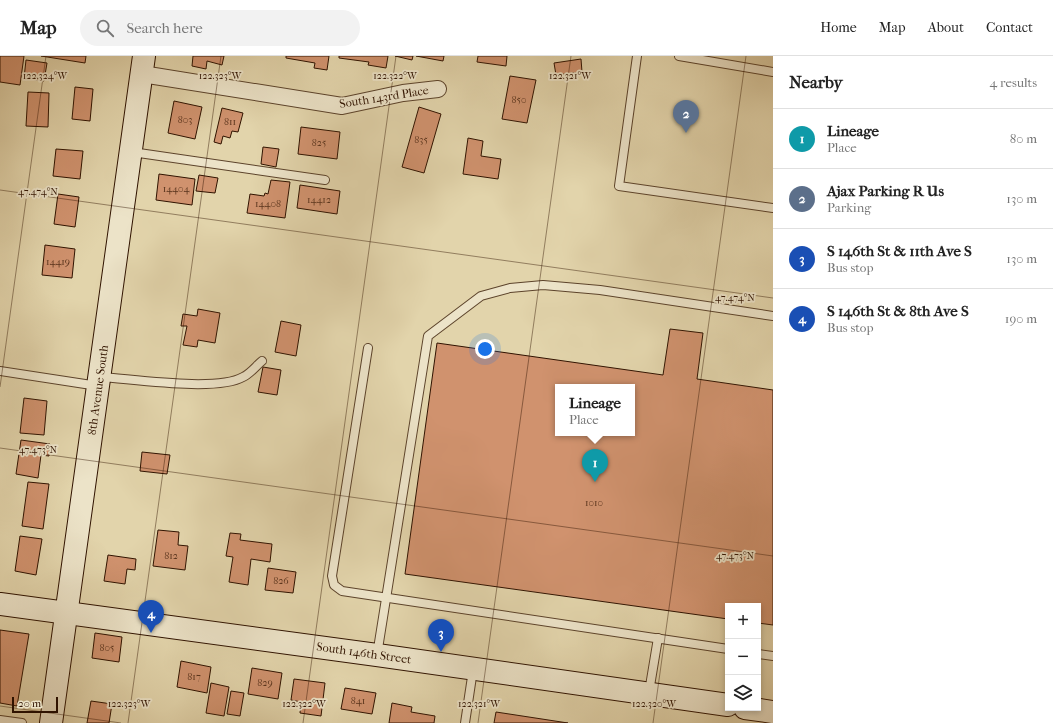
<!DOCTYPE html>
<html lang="en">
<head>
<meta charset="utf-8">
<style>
  :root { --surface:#fff; --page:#f2f2f2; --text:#222; --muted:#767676; --line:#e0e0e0; --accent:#8f2418 }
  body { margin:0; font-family:"IM FELL French Canon",serif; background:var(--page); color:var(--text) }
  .controls { position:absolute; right:12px; bottom:12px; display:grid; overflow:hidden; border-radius:0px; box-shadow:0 2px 6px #0003 }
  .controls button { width:36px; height:36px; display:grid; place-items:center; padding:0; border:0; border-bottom:1px solid var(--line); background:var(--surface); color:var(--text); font:20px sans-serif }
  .scale { position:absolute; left:12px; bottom:10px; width:46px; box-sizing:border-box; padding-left:4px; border:2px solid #301300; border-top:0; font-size:11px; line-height:14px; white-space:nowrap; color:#301300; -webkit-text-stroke:3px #ece3c8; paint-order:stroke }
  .you { position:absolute; left:485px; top:293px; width:14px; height:14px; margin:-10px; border:3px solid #fff; border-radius:50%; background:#1a73e8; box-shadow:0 0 0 6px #1a73e833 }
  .badge { display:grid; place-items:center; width:26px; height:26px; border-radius:50%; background:var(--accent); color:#fff; font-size:13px; font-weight:700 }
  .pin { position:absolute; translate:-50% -33px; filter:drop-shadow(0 1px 2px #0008) }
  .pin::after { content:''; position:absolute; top:21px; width:14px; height:12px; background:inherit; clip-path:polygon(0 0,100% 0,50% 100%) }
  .popup { position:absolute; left:555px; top:328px; width:80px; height:52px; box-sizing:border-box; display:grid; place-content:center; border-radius:0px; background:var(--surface); filter:drop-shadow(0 1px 3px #0005); font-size:13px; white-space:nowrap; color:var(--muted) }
  .popup b { font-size:15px; color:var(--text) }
  .popup::after { content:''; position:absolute; left:50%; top:100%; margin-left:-8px; border:8px solid transparent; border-top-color:var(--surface) }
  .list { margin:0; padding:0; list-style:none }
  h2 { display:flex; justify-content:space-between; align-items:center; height:52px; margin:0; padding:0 16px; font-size:17px }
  h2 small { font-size:13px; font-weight:400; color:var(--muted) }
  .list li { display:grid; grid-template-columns:26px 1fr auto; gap:12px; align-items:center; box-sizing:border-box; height:60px; padding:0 16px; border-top:1px solid var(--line) }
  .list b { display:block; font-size:15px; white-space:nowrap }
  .list p { margin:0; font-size:13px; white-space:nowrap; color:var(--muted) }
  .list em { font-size:13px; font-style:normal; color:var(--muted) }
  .icon { flex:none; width:22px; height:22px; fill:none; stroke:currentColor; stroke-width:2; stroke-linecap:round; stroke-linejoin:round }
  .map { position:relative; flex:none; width:773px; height:667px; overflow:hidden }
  header { display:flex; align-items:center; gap:24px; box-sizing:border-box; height:56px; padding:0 20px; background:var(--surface); border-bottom:1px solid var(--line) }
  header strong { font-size:19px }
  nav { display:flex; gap:22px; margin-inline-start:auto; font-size:14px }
  .search { width:280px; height:36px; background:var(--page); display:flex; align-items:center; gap:10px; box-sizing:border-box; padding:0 14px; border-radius:22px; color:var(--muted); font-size:15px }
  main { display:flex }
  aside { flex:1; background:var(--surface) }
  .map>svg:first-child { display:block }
  .building { fill:#d0926e; stroke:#301300; fill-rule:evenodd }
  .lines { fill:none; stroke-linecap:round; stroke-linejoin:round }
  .lane-casing { stroke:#5c432b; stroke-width:10 }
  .street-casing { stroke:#5c432b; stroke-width:18 }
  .secondary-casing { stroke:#301300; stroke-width:24 }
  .lane { stroke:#ece3c8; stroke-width:8 }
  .street { stroke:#ece3c8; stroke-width:16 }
  .secondary { stroke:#ece3c8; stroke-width:22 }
  .ticks { fill:none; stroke:#301300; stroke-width:1; stroke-opacity:0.45 }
  .labels { text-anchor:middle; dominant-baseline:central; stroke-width:3.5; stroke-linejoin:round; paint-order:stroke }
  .number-label { font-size:10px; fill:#58331c }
  .street-label { font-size:12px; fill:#301300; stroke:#ece3c8 }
  .ticks-label { font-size:10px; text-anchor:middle; fill:#301300; stroke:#ece3c8; stroke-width:3.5; stroke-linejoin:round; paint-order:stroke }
</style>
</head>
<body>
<header>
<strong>Map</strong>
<div class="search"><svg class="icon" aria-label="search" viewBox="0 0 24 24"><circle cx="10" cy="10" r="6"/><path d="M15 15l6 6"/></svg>Search here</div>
<nav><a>Home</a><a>Map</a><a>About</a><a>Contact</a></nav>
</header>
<main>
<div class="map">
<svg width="773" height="667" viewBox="0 0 773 667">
  <rect width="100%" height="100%" fill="#e2d4ab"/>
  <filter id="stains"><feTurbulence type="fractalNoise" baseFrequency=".005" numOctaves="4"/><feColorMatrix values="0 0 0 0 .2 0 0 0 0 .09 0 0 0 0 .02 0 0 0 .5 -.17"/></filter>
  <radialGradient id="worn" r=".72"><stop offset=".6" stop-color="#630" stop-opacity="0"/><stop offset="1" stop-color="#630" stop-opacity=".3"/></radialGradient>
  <!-- building -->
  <g class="building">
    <path d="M0 0H24L20 29 0 26Z"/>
    <path d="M41 0H86L85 7Z"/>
    <path d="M193 0H224L222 9 207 5 206 13 192 10Z"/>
    <path d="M286 0H329L327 14 314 12 315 7 286 2Z"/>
    <path d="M339 0H388L386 12 368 9 369 6 339 2Z"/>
    <path d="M395 0H413L412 4Z"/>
    <path d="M416 0H444L443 5Z"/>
    <path d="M478 0H507L506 10 477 6Z"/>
    <path d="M581 3 582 16 556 19 554 7Z"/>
    <path d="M26 4 47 7 44 25 24 22Z"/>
    <path d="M510 20 536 24 527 67 502 63Z"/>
    <path d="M75 31 93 33 90 65 72 63Z"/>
    <path d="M28 36 49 37 48 71 26 70Z"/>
    <path d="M174 45 202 51 195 83 168 77Z"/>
    <path d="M419 51 441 58 424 117 402 111Z"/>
    <path d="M222 52 243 57 238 76 232 75 230 82 223 80 221 88 214 86Z"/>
    <path d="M301 71 340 76 337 103 298 98Z"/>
    <path d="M468 82 483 85 481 100 501 103 498 123 463 118Z"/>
    <path d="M263 91 279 93 276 111 261 108Z"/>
    <path d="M56 93 83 95 80 123 53 120Z"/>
    <path d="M159 118 195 123 192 149 156 144Z"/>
    <path d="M199 119 218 122 215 137 196 135Z"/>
    <path d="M271 124 290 126 285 162 247 157 250 138 264 140 265 137 268 138Z"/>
    <path d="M300 129 340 135 337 158 297 152Z"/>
    <path d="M58 138 79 141 75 171 54 168Z"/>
    <path d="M45 189 75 193 72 222 42 219Z"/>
    <path d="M198 253 220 257 215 287 198 284 197 291 183 289 187 270H181L183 258 197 260Z"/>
    <path d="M281 265 301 269 296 300 275 296Z"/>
    <path d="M670 273 703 277 697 323 773 334V569L758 567V550H728V563L405 518 437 287 663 319ZM558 331H632V377H558Z"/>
    <path d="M263 311 281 314 277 339 258 336Z"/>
    <path d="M24 342 47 345 44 379 20 377Z"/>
    <path d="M21 384 50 388 49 400 41 399 38 422 16 418Z"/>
    <path d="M142 396 170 399 167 418 140 415Z"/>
    <path d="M28 426 49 428 43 473 22 470Z"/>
    <path d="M158 474 179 476 178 489 188 490 185 514 153 510Z"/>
    <path d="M230 477 241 478 240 484 272 488 270 506 251 503 248 529 229 526 233 501 226 500Z"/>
    <path d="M20 480 42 483 36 519 15 515Z"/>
    <path d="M108 499 136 503 135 514 127 513 125 528 104 525Z"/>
    <path d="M268 512 296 516 293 537 265 534Z"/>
    <path d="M0 574 29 578 17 650 0 647Z"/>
    <path d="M95 577 122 581 119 606 92 602Z"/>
    <path d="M181 605 211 611 207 637 177 631Z"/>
    <path d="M252 612 282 617 278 643 248 638Z"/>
    <path d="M294 623 325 627 321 660 300 657 301 646 291 644Z"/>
    <path d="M211 627 229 631 224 660 206 657Z"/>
    <path d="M345 632 376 637 372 658 341 653Z"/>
    <path d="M231 635 244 637 240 660 227 658Z"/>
    <path d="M91 645 112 648 109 667H87Z"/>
    <path d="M392 647 412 651 411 656 435 660 434 667H389Z"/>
    <path d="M496 656 568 667H494Z"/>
  </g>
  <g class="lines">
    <!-- lane casing -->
    <g class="lane-casing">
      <g id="lane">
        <path d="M637 0 619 130 773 152"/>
        <path d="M679 0 773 16"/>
        <path d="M132 96 325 124"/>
        <path d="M368 292 332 520 334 529 342 535 728 593"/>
        <path d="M0 315 98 330"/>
        <path d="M101 321C133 323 217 336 243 321 250 318 256 310 262 305"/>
        <path d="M758 598 773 600"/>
        <path d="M377 599 428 280 481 240 510 232 543 229 600 234 773 260"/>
        <path d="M649 636 658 582"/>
        <path d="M0 664 22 667"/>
        <path d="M465 667 473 614"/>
      </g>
    </g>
    <!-- street casing -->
    <g class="street-casing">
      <path id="street" d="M142 18 342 50 403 37 438 33"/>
    </g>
    <!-- secondary casing -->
    <g class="secondary-casing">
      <g id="secondary">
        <path d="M0 548 377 599 728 649"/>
        <path d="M745 652 773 656"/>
        <path d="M51 667 144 0"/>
      </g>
    </g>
    <!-- lane -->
    <use href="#lane" class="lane"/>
    <!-- street -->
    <use href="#street" class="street"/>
    <!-- secondary -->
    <use href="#secondary" class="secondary"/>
  </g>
  <!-- ticks -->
  <path class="ticks" d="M0 134 773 242M0 331 46 0M0 392 773 500M0 650 121 667M128 667 221 0M303 667 396 0M478 667 571 0M653 667 746 0"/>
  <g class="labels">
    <!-- number labels -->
    <g class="number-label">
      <text x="519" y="44">850</text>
      <text x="185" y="64">803</text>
      <text x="230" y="66">811</text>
      <text x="421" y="84">835</text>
      <text x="319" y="87">825</text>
      <text x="176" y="133">14404</text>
      <text x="319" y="144">14412</text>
      <text x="268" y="148">14408</text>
      <text x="58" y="206">14419</text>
      <text x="594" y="447">1010</text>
      <text x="171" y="500">812</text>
      <text x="281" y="525">826</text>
      <text x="107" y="592">805</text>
      <text x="194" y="621">817</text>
      <text x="265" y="627">829</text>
      <text x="358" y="645">841</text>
    </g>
    <!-- street labels -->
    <g class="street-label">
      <text transform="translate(384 41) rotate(-9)">South 143rd Place</text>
      <text transform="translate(98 334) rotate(-82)">8th Avenue South</text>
      <text transform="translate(364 597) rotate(8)">South 146th Street</text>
    </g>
  </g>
  <g class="ticks-label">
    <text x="45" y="23">122.324°W</text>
    <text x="220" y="23">122.323°W</text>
    <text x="395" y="23">122.322°W</text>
    <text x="570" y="23">122.321°W</text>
    <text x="38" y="139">47.474°N</text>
    <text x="735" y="245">47.474°N</text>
    <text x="38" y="397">47.473°N</text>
    <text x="735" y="503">47.473°N</text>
    <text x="129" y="651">122.323°W</text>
    <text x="304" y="651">122.322°W</text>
    <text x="479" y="651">122.321°W</text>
    <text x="654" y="651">122.320°W</text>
  </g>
  <rect width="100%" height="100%" filter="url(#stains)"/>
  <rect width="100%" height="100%" fill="url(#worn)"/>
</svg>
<div class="controls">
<button>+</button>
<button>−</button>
<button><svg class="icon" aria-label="layers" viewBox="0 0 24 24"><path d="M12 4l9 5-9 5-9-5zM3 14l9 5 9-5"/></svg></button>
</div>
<div class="scale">20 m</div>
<div class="you"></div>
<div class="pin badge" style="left:595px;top:426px;background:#0f9aa8">1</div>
<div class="popup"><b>Lineage</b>Place</div>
<div class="pin badge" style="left:686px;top:77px;background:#5c6f8a">2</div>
<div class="pin badge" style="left:441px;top:596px;background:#1a4fb4">3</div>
<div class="pin badge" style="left:151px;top:577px;background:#1a4fb4">4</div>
</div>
<aside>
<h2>Nearby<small>4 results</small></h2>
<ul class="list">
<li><span class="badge" style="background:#0f9aa8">1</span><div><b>Lineage</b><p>Place</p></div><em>80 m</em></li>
<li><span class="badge" style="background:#5c6f8a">2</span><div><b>Ajax Parking R Us</b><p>Parking</p></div><em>130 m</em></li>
<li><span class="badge" style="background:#1a4fb4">3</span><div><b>S 146th St &amp; 11th Ave S</b><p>Bus stop</p></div><em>130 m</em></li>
<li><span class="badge" style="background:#1a4fb4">4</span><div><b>S 146th St &amp; 8th Ave S</b><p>Bus stop</p></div><em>190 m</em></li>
</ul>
</aside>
</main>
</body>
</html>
